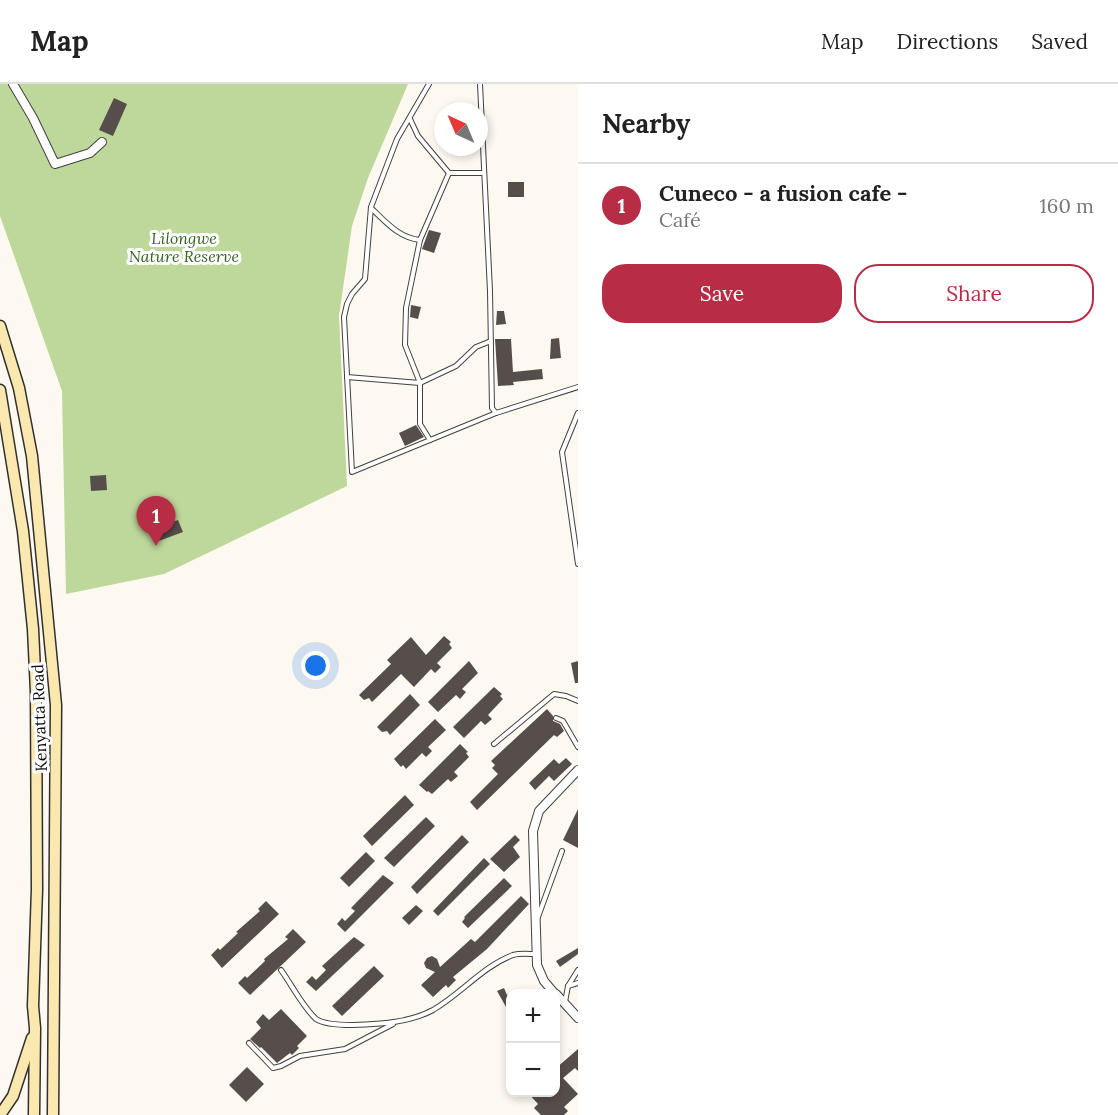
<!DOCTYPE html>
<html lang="en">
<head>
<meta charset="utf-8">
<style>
  :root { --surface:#fff; --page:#f6f6f6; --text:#222; --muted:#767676; --line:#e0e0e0; --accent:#b72d46 }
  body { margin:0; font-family:Lora,serif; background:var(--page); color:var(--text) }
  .controls { position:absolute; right:18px; bottom:18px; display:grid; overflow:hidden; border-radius:12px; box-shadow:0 3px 9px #0003 }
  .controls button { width:54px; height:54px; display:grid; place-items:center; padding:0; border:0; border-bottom:2px solid var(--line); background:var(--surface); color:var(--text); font:30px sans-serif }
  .compass { position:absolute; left:434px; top:18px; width:54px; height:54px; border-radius:50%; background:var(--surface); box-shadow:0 3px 9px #0003; rotate:316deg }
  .you { position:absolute; left:316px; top:582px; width:21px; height:21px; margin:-15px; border:4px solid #fff; border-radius:50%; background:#1a73e8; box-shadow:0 0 0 9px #1a73e833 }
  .badge { display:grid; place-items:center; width:39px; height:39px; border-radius:50%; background:var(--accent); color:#fff; font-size:20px; font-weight:700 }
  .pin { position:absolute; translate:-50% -50px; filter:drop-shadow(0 2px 3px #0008) }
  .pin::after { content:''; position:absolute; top:32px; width:21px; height:18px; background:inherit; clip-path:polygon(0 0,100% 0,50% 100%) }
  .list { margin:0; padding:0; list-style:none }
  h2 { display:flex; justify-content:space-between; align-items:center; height:78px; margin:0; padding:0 24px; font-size:26px }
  h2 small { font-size:20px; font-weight:400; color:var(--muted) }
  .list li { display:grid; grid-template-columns:39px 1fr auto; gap:18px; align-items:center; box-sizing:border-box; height:84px; padding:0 24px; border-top:2px solid var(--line) }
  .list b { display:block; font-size:22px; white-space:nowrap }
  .list p { margin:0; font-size:20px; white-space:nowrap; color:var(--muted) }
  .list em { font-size:20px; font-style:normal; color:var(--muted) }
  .actions { display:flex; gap:12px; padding:18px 24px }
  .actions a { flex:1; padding:14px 0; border:2px solid var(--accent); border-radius:24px; text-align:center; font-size:21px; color:var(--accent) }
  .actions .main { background:var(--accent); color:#fff }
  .map { position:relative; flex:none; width:578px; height:1031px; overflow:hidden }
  header { display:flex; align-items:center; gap:36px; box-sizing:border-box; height:84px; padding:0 30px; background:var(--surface); border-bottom:2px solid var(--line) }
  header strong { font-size:28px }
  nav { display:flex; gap:33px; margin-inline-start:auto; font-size:21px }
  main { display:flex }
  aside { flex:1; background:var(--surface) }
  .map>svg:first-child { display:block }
  .forest { fill:#bed79b }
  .building { fill:#564e4b }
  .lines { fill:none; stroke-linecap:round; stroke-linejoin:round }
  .lane-casing { stroke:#414141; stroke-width:6 }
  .street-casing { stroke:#414141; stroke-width:10 }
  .secondary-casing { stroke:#303030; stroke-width:13 }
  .lane { stroke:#fff; stroke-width:4 }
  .street { stroke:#fff; stroke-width:8 }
  .secondary { stroke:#fbe8ae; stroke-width:10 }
  .labels { text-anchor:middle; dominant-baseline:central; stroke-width:6; stroke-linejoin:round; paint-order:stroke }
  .park-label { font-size:16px; font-style:italic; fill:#386321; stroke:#fff }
  .street-label { font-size:16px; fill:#0e0e0e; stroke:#fff }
</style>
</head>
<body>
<header>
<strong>Map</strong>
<nav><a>Map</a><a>Directions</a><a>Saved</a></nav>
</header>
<main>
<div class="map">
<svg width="578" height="1031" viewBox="0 0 578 1031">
  <rect width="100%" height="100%" fill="#fef9f0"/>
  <!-- forest -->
  <path class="forest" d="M0 0H408L368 94 352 142 339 232 347 402 164 490 66 510 62 307 0 132Z"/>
  <!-- building -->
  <g class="building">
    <path d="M114 14 127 20 113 52 99 46Z"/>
    <rect x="508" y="98" width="16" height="15"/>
    <path d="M429 146 441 149 434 169 422 165Z"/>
    <path d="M411 221 421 223 418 235 410 233Z"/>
    <path d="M497 227H504L506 240 496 241Z"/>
    <path d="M559 254 561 274 550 275 551 255Z"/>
    <path d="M495 255H511L513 288 542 285 543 295 513 298 514 301 498 302Z"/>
    <path d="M416 341 424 353 405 362 399 349Z"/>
    <path d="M106 391 107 406 91 407 90 392Z"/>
    <path d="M178 436 183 448 156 458 152 445Z"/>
    <path d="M444 552 451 558 449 560 452 564 437 579 441 583 435 589 431 585 414 603 401 590 372 618 369 614 364 616 359 611 391 580 387 576 411 553 426 571Z"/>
    <path d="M469 577 478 589 462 605 466 608 460 615 456 611 438 628 428 618Z"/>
    <path d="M578 577V599H575L571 579Z"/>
    <path d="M494 603 502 610 500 612 503 615 488 631 492 635 485 641 481 637 464 654 453 643Z"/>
    <path d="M410 610 420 621 390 651 387 647 382 648 377 643Z"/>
    <path d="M547 625 553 632V637L560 640 564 647 557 653 554 651 477 726 470 718 498 690 492 684 495 681 491 677Z"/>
    <path d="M435 635 446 646 428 663 432 667 426 673 422 669 406 685 403 681 401 683 394 675Z"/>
    <path d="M460 660 468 668 466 669 469 673 454 688 458 692 451 698 448 695 432 710 428 707 427 708 419 701Z"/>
    <path d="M566 674 572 680 554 697 549 692 535 706 529 699 554 675 559 680Z"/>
    <path d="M405 711 414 721 372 762 363 752Z"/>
    <path d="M578 725V764L563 756Z"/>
    <path d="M426 733 435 742 394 783 384 774Z"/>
    <path d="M462 751 469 758 417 810 411 803Z"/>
    <path d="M515 751 520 756 513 763 520 773 504 788 490 775Z"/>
    <path d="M366 768 375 777 349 803 340 794Z"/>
    <path d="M484 774 490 780 438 832 433 827Z"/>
    <path d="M383 791 394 799 345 848 337 840 342 834 345 837 355 827 351 824Z"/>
    <path d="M504 794 512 802 468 844 462 838 465 834 464 833Z"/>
    <path d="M521 812 529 820 487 865 453 893 456 896 448 904 446 901 433 913 421 901 435 888 426 884 424 879 427 874 432 872 437 875 440 883 471 855 475 858Z"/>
    <path d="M266 817 279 830 222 884 211 871 218 864 220 866 238 849 236 848 260 827 258 825Z"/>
    <path d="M416 821 423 827 409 841 402 834Z"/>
    <path d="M293 845 306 858 250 911 238 899 245 892 247 894 265 877 264 875 288 855 285 853Z"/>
    <path d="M354 853 365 861 316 907 306 898 312 892 316 896 326 886 322 882Z"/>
    <path d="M578 864V870L560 883 556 877Z"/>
    <path d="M374 882 384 892 342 932 332 922Z"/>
    <path d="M504 904 507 911 510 909V930L497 907Z"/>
    <path d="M281 925 307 952 297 962 299 964 292 971 290 969 277 979 261 963 260 964 250 955 261 944 256 938 263 930 269 936Z"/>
    <path d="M578 965V987L575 984 563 994 578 1010 564 1023 568 1027 564 1031H541L534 1024 538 1020 527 1008H555V985Z"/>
    <path d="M247 983 264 1000 246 1018 229 1001Z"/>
  </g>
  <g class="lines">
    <!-- lane casing -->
    <g class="lane-casing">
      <g id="lane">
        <path d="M429 0 397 55 371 123 365 195 352 210 347 220 344 233 352 388 496 329"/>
        <path d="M480 0 490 207 492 324 496 329 578 303"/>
        <path d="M410 35 418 52 449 89H484"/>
        <path d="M371 124C386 138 399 154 420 156"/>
        <path d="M347 293 420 299 456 282 476 263 491 257"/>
        <path d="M578 329 562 368 578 480"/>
        <path d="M430 356 420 340V299L405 261 406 224 420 156 449 89"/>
        <path d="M556 634 563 637 578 663"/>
        <path d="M494 660 554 610 566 612 578 617"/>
        <path d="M538 833 562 767"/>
        <path d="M281 886C292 901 302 922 316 935 325 941 342 941 352 941 379 940 409 939 433 926 461 910 483 882 513 871 520 869 529 870 536 870"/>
        <path d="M568 902 578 899"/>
        <path d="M565 918 568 902 578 886"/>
        <path d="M249 959 273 984 281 982 300 972 345 965 393 940"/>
      </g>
    </g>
    <!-- street casing -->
    <g class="street-casing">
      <g id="street">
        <path d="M13 0 33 34 55 80 90 69 102 58"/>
        <path d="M555 910 544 897 537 881 533 747 539 727 578 686"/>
        <path d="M556 910 578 934"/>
      </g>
    </g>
    <!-- secondary casing -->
    <g class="secondary-casing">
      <g id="secondary">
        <path d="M0 242 19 304 32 372 56 621 53 1031"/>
        <path d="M0 306 23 447 33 545 36 608 37 805 33 922 35 944 34 1031"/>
        <path d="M0 1031 13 1012 32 954"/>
      </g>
    </g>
    <!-- lane -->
    <use href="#lane" class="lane"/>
    <!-- street -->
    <use href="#street" class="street"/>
    <!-- secondary -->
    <use href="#secondary" class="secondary"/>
  </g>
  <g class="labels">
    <!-- park labels -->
    <g class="park-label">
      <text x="184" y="154">Lilongwe<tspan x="184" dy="18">Nature Reserve</tspan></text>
    </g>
    <!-- street labels -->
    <g class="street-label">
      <text transform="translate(39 634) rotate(-92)">Kenyatta Road</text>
    </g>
  </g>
</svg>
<div class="controls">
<button>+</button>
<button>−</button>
</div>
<svg class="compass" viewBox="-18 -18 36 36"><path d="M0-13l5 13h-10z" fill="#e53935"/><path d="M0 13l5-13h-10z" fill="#767676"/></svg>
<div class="you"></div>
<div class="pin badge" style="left:156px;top:462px">1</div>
</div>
<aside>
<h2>Nearby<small></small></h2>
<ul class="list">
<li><span class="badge">1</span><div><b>Cuneco - a fusion cafe -</b><p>Café</p></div><em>160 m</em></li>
</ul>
<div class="actions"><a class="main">Save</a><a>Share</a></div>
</aside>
</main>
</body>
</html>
